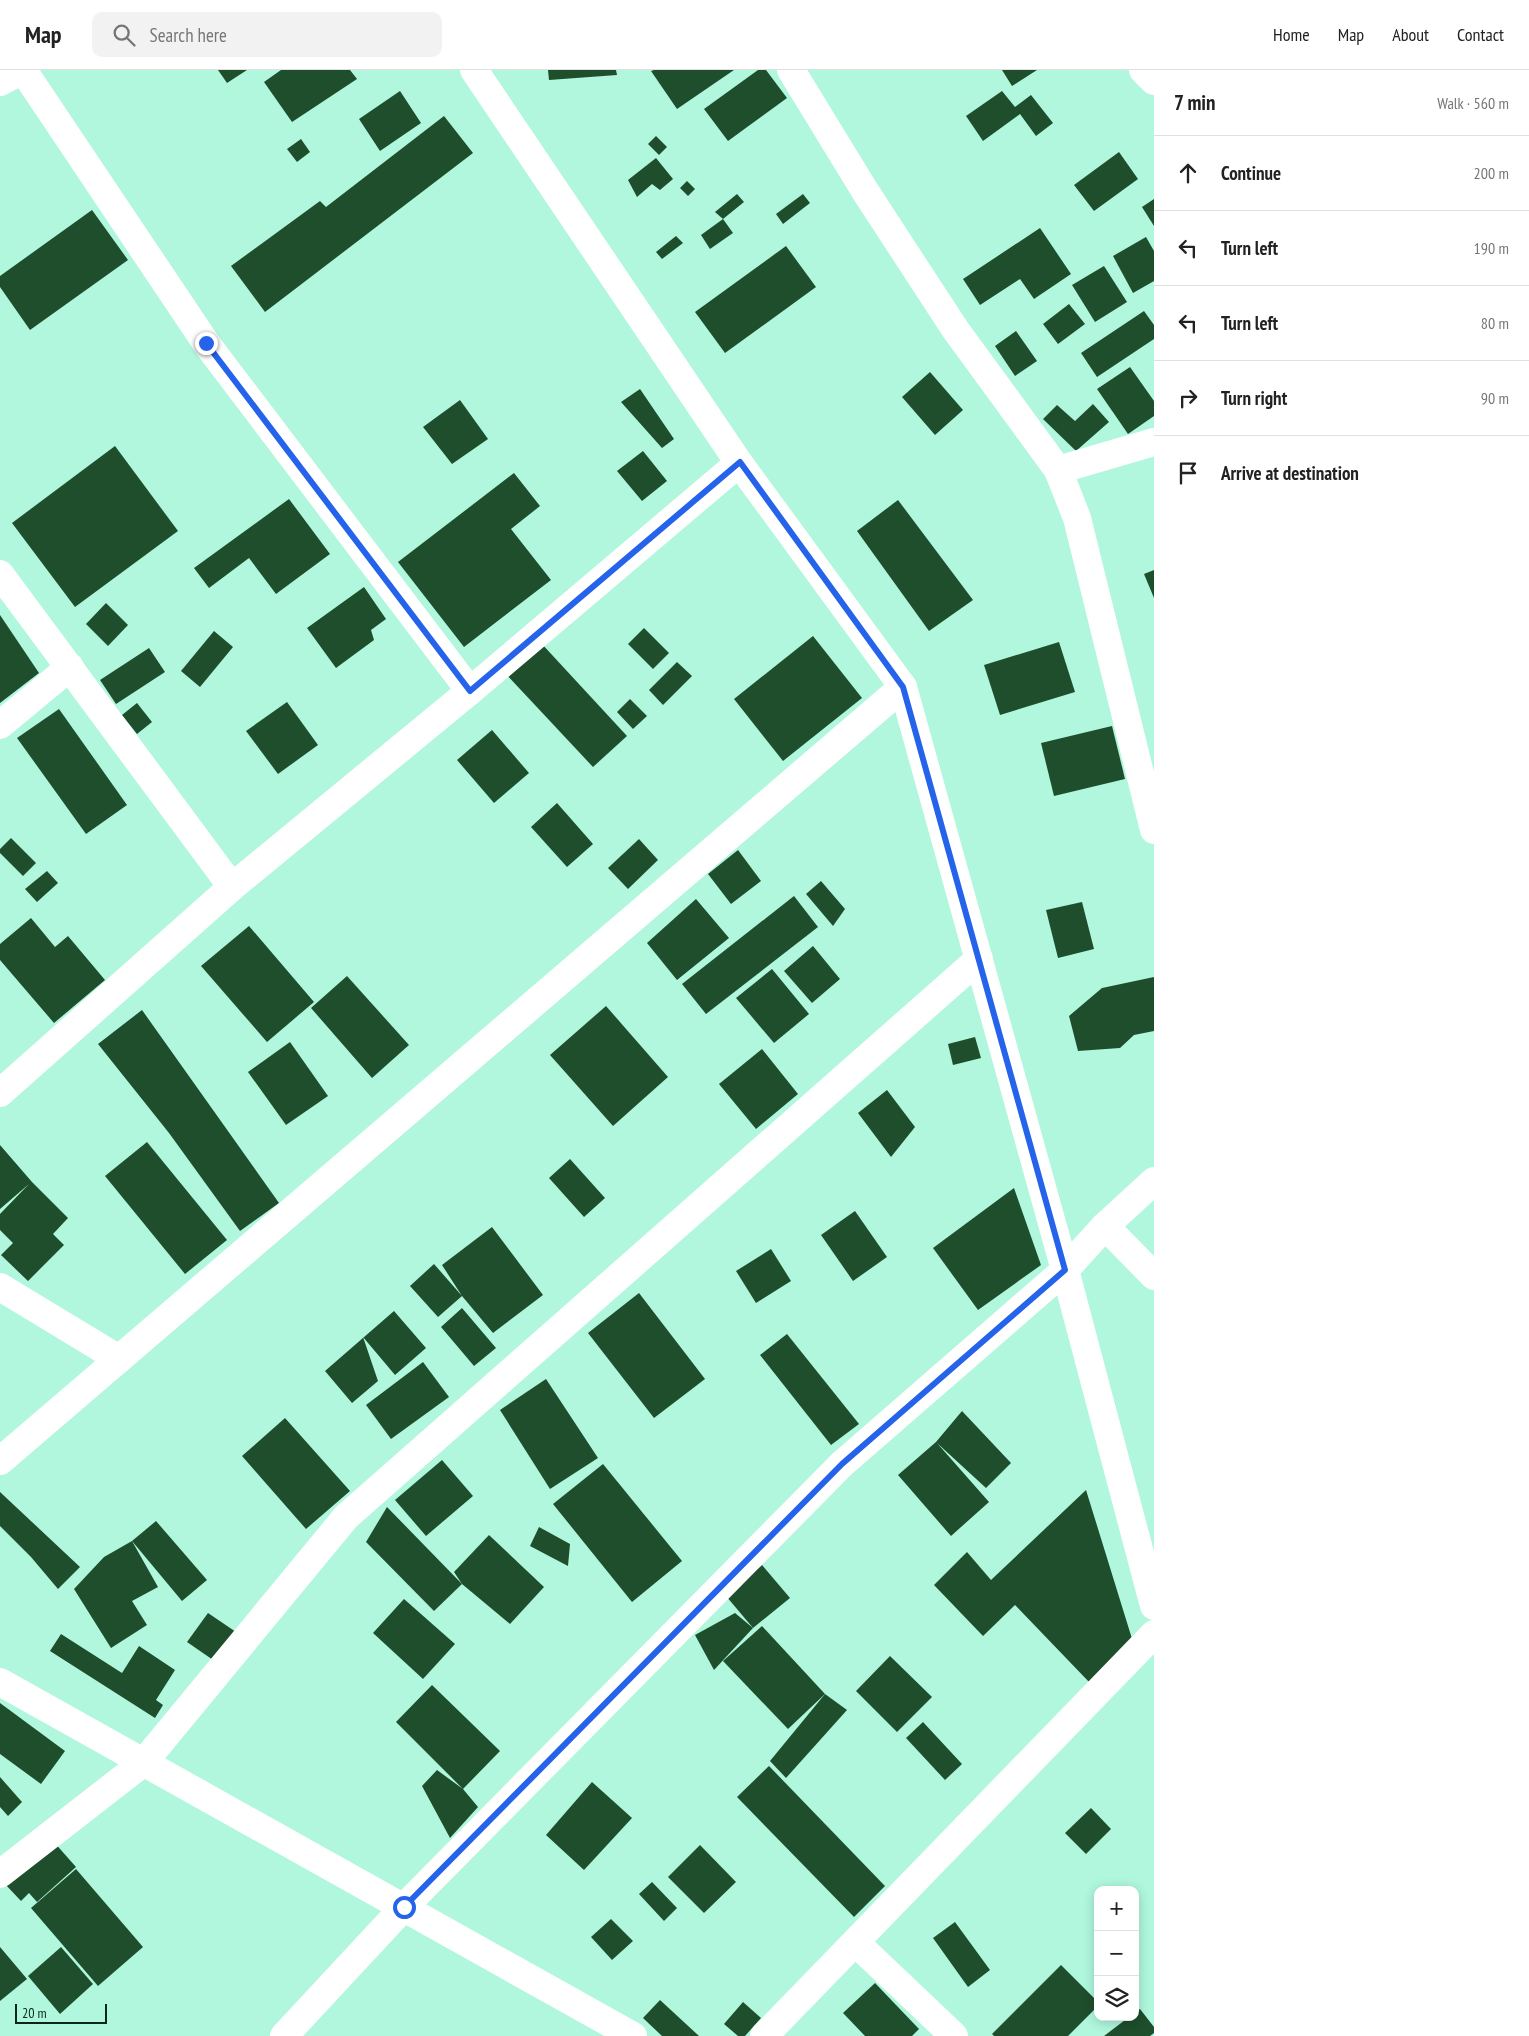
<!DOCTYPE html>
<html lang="en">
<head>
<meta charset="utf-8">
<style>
  :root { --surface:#fff; --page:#f2f2f2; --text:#222; --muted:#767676; --line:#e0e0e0 }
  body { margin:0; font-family:"PT Sans Narrow",sans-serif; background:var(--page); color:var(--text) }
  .controls { position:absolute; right:15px; bottom:15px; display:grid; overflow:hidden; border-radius:10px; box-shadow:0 2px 12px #0003 }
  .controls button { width:45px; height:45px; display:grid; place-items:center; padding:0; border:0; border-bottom:1px solid var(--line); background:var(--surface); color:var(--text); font:25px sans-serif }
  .scale { position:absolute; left:15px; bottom:12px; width:92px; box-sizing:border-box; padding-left:5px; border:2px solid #09271e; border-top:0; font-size:14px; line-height:18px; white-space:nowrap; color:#09271e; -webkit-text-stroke:4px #b0f7de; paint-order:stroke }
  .stop { position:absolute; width:15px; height:15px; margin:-11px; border:4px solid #2563eb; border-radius:50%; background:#fff }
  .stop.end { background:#2563eb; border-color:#fff; box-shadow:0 1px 5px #0008 }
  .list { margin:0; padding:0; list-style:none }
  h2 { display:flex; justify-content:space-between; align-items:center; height:65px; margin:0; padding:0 20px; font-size:21px }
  h2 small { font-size:16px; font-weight:400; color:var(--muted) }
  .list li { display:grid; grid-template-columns:32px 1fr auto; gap:15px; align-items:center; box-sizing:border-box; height:75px; padding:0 20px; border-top:1px solid var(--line) }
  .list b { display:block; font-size:19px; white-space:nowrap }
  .list em { font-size:16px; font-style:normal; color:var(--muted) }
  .icon { flex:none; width:28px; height:28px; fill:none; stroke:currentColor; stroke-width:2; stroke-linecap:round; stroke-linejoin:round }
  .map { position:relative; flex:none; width:1154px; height:1966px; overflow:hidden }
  header { display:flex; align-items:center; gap:30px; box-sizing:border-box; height:70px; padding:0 25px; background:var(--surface); border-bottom:1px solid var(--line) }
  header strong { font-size:24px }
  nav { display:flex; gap:28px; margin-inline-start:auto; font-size:18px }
  .search { width:350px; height:45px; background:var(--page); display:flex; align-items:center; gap:12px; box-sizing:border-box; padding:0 18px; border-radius:10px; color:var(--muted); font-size:19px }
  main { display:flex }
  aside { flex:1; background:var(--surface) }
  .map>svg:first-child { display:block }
  .building { fill:#1e4e2b }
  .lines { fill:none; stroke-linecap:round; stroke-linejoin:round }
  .minor { stroke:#fff; stroke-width:28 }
  .route { stroke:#2563eb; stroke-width:6 }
</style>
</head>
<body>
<header>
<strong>Map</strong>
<div class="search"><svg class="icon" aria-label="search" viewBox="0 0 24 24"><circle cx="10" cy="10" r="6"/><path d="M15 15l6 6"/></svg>Search here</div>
<nav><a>Home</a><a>Map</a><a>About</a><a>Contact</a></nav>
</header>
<main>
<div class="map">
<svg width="1154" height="1966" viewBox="0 0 1154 1966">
  <rect width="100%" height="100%" fill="#b0f7de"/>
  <!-- building -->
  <g class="building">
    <path d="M218 0H247L227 13Z"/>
    <path d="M281 0H350L357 9 292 52 264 12Z"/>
    <path d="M548 0H616L617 5 549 10Z"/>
    <path d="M654 0H734L677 39 651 1Z"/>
    <path d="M758 0H766L787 28 728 71 704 39Z"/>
    <path d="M1002 0H1037L1012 16Z"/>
    <path d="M400 21 421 53 380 81 359 49Z"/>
    <path d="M1002 21 1015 37 1031 25 1053 53 1036 66 1020 44 983 71 966 46Z"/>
    <path d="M444 46 473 83 265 242 231 196 320 131 326 137Z"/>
    <path d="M656 66 667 77 659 85 648 74Z"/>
    <path d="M301 69 310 82 297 92 287 79Z"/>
    <path d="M1119 82 1138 109 1094 141 1074 115Z"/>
    <path d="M656 88 673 109 660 120 652 114 637 127 628 110Z"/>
    <path d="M687 111 695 119 688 126 680 118Z"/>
    <path d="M737 124 744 132 723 149 715 142Z"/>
    <path d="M803 124 810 133 783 154 776 144Z"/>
    <path d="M1154 129V156L1142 137Z"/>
    <path d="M92 140 128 190 30 260 0 217V206Z"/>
    <path d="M723 149 733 163 710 179 701 165Z"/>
    <path d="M1040 158 1071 204 1034 229 1020 209 980 235 963 209Z"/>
    <path d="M676 166 683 173 662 189 656 182Z"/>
    <path d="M1146 167 1154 181V211L1133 223 1113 186Z"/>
    <path d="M786 176 816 217 725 283 695 242Z"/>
    <path d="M1104 196 1127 232 1095 252 1072 215Z"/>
    <path d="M1069 234 1085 254 1058 274 1043 254Z"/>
    <path d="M1144 241 1154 255V269L1097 307 1081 283Z"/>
    <path d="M1016 261 1037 291 1015 306 995 276Z"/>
    <path d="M1130 297 1154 331V346L1128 364 1097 319Z"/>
    <path d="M930 302 963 340 935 365 902 327Z"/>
    <path d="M640 319 674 369 662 378 621 332Z"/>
    <path d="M460 330 488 369 452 394 423 357Z"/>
    <path d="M1093 334 1109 352 1076 381 1043 349 1057 335 1075 351Z"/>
    <path d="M115 376 178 461 75 537 12 453Z"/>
    <path d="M643 381 667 411 642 431 617 401Z"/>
    <path d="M514 403 540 436 511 459 551 510 464 577 398 492Z"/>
    <path d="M289 429 330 484 276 524 249 488 209 518 194 498Z"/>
    <path d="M898 430 973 530 929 561 857 461Z"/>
    <path d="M1154 500V528L1144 504Z"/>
    <path d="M364 517 386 549 371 560 374 570 336 598 307 558Z"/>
    <path d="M106 533 128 555 108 576 86 554Z"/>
    <path d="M0 545 39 603 0 633Z"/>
    <path d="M644 558 669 583 653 599 628 574Z"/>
    <path d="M214 561 233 577 200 617 181 601Z"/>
    <path d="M813 566 862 628 783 691 734 629Z"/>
    <path d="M1059 572 1075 622 1000 645 984 595Z"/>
    <path d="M541 573 627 666 593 697 506 604Z"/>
    <path d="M149 578 165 602 116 634 100 610Z"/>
    <path d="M677 592 692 606 663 635 649 620Z"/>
    <path d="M630 629 647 646 633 659 617 642Z"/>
    <path d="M287 632 318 675 278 704 246 661Z"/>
    <path d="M137 633 152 652 137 664 122 645Z"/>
    <path d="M59 639 127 735 86 764 17 668Z"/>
    <path d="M1112 656 1125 709 1054 726 1041 673Z"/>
    <path d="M492 660 529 703 494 733 457 690Z"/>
    <path d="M557 733 593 774 567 797 531 757Z"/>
    <path d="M11 768 36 793 23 806 0 783V779Z"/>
    <path d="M639 769 658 790 628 819 608 798Z"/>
    <path d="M738 780 761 811 731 834 708 804Z"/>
    <path d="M47 801 58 813 37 832 25 819Z"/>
    <path d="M821 811 845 839 833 856 806 824Z"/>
    <path d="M794 826 818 857 706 944 682 914Z"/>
    <path d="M696 829 729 868 677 910 647 873Z"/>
    <path d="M1082 832 1094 879 1058 888 1046 840Z"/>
    <path d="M31 848 55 877 68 866 105 910 54 953 0 890V874Z"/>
    <path d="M249 856 314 932 267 972 201 896Z"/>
    <path d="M813 876 840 909 812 933 784 901Z"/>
    <path d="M772 899 809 944 774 973 736 928Z"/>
    <path d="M347 906 409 975 372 1008 311 938Z"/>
    <path d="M1154 907V961L1134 965 1120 978 1078 981 1069 946 1102 918Z"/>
    <path d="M606 936 668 1007 613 1056 550 985Z"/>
    <path d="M142 940 279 1133 240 1161 169 1063 98 974Z"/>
    <path d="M975 967 981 988 953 995 948 974Z"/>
    <path d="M290 972 328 1026 286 1055 248 1002Z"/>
    <path d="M762 979 798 1024 756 1059 719 1014Z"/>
    <path d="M887 1020 915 1057 891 1087 858 1043Z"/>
    <path d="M147 1072 227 1170 185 1204 105 1106Z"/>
    <path d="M0 1075 32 1112 68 1148 53 1164 64 1175 28 1211 1 1185 13 1173 0 1160V1144L29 1114 0 1139Z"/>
    <path d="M570 1089 605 1128 584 1147 549 1108Z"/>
    <path d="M1014 1118 1041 1195 978 1240 933 1178Z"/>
    <path d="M855 1141 887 1187 853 1211 821 1165Z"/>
    <path d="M492 1157 543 1225 493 1263 462 1226 438 1247 410 1216 434 1194 462 1226 442 1195Z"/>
    <path d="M771 1179 791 1211 756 1233 736 1201Z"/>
    <path d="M639 1223 705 1309 654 1348 588 1263Z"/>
    <path d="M462 1238 496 1278 474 1296 441 1257Z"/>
    <path d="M394 1241 426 1278 395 1305 363 1267 378 1311 352 1333 325 1301Z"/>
    <path d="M787 1264 859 1354 831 1375 760 1285Z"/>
    <path d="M423 1292 449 1327 391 1369 366 1335Z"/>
    <path d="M546 1309 598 1388 550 1419 500 1340Z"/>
    <path d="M962 1341 1011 1393 986 1418 937 1373 989 1432 951 1466 898 1405 936 1372Z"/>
    <path d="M285 1348 350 1421 306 1459 242 1386Z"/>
    <path d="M442 1390 473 1426 426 1466 395 1430Z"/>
    <path d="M603 1394 682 1491 632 1532 553 1434Z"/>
    <path d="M1086 1420 1133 1572 1090 1613 1015 1535 983 1566 934 1515 967 1482 991 1510Z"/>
    <path d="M0 1422 80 1497 58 1519 31 1487 0 1456Z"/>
    <path d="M387 1437 462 1514 434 1541 366 1472Z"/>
    <path d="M156 1451 207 1510 182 1531 132 1471Z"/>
    <path d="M539 1457 570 1474 568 1496 530 1476Z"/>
    <path d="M489 1465 544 1517 510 1554 462 1514 454 1502Z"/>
    <path d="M132 1471 158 1517 132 1531 147 1555 111 1578 74 1519 104 1487Z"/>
    <path d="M762 1495 790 1528 753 1558 726 1526Z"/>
    <path d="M404 1529 455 1574 423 1609 373 1563Z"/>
    <path d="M208 1543 236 1562 216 1592 187 1572Z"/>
    <path d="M735 1543 753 1558 714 1600 695 1565Z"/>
    <path d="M762 1556 825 1624 788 1659 723 1591Z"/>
    <path d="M61 1564 122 1603 139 1576 175 1600 156 1630 163 1635 155 1648 50 1581Z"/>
    <path d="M890 1586 932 1627 897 1662 856 1621Z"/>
    <path d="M432 1615 500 1681 463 1719 478 1737 450 1768 422 1716 437 1700 463 1719 396 1652Z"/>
    <path d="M825 1624 847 1640 786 1708 770 1691Z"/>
    <path d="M0 1633 65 1681 41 1714 0 1684Z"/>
    <path d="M923 1652 962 1694 945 1710 906 1668Z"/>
    <path d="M769 1696 885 1816 854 1847 737 1727Z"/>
    <path d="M0 1707 22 1732 8 1746 0 1737Z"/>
    <path d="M592 1712 632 1748 584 1800 546 1765Z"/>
    <path d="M1091 1738 1111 1759 1086 1784 1065 1763Z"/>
    <path d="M53 1771 76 1797 37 1832 29 1823 21 1831 5 1814Z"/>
    <path d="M700 1775 736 1812 704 1843 668 1807Z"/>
    <path d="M76 1799 143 1877 98 1916 31 1838Z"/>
    <path d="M652 1812 677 1838 664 1851 639 1824Z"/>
    <path d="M611 1849 633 1871 612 1890 591 1867Z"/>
    <path d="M955 1852 990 1900 968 1917 933 1868Z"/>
    <path d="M0 1877 27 1909 0 1931Z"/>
    <path d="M61 1877 93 1914 60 1944 28 1906Z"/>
    <path d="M1061 1895 1098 1932V1936L1068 1966H994L992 1964Z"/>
    <path d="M875 1913 919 1959 912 1966H865L843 1943Z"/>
    <path d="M660 1930 699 1966H662L643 1948Z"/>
    <path d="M743 1932 761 1948 745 1966H738L724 1954Z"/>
    <path d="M1140 1939 1154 1957V1963L1150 1966H1104L1129 1947H1135V1942Z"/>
  </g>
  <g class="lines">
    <!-- minor -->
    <g class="minor">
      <path d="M23 0 206 273 470 621"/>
      <path d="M474 0 739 393 903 617 1065 1200 1154 1536"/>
      <path d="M791 0 865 121 955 259 1058 400 1077 448 1154 760"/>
      <path d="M1143 0 1154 11"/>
      <path d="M0 12 23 0"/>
      <path d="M1058 400 1154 372"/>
      <path d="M0 504 232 817"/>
      <path d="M0 655 70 597"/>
      <path d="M0 1023 232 817 470 621 739 393"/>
      <path d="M1105 1156 1154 1206"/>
      <path d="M0 1217 119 1289"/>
      <path d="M0 1391 903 617"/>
      <path d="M0 1612 633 1966"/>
      <path d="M0 1804 144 1692 346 1447 979 889"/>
      <path d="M856 1873 954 1966"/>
      <path d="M284 1966 404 1837 842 1394 1065 1200 1105 1156 1154 1111"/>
      <path d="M764 1966 1154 1564"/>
    </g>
  </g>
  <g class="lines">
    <!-- route -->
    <path class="route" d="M206 273 470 621 740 392 903 617 1065 1200 842 1394 404 1837"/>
  </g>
</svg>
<div class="controls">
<button>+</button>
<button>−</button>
<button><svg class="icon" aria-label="layers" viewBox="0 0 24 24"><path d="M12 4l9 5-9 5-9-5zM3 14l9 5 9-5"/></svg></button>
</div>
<div class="scale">20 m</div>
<div class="stop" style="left:404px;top:1837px"></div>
<div class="stop end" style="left:206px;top:273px"></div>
</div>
<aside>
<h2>7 min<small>Walk · 560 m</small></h2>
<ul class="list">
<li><svg class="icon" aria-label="ahead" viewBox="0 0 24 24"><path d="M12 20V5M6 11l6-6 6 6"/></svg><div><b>Continue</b></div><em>200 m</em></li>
<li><svg class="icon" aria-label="left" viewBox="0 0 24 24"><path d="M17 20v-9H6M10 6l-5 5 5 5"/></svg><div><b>Turn left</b></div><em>190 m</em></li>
<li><svg class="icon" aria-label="left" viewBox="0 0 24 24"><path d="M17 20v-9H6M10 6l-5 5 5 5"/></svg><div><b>Turn left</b></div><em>80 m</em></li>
<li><svg class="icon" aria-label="right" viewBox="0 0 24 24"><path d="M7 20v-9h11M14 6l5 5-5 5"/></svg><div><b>Turn right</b></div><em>90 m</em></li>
<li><svg class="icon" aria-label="arrive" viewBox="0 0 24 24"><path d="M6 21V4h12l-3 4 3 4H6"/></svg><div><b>Arrive at destination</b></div></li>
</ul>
</aside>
</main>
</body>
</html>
